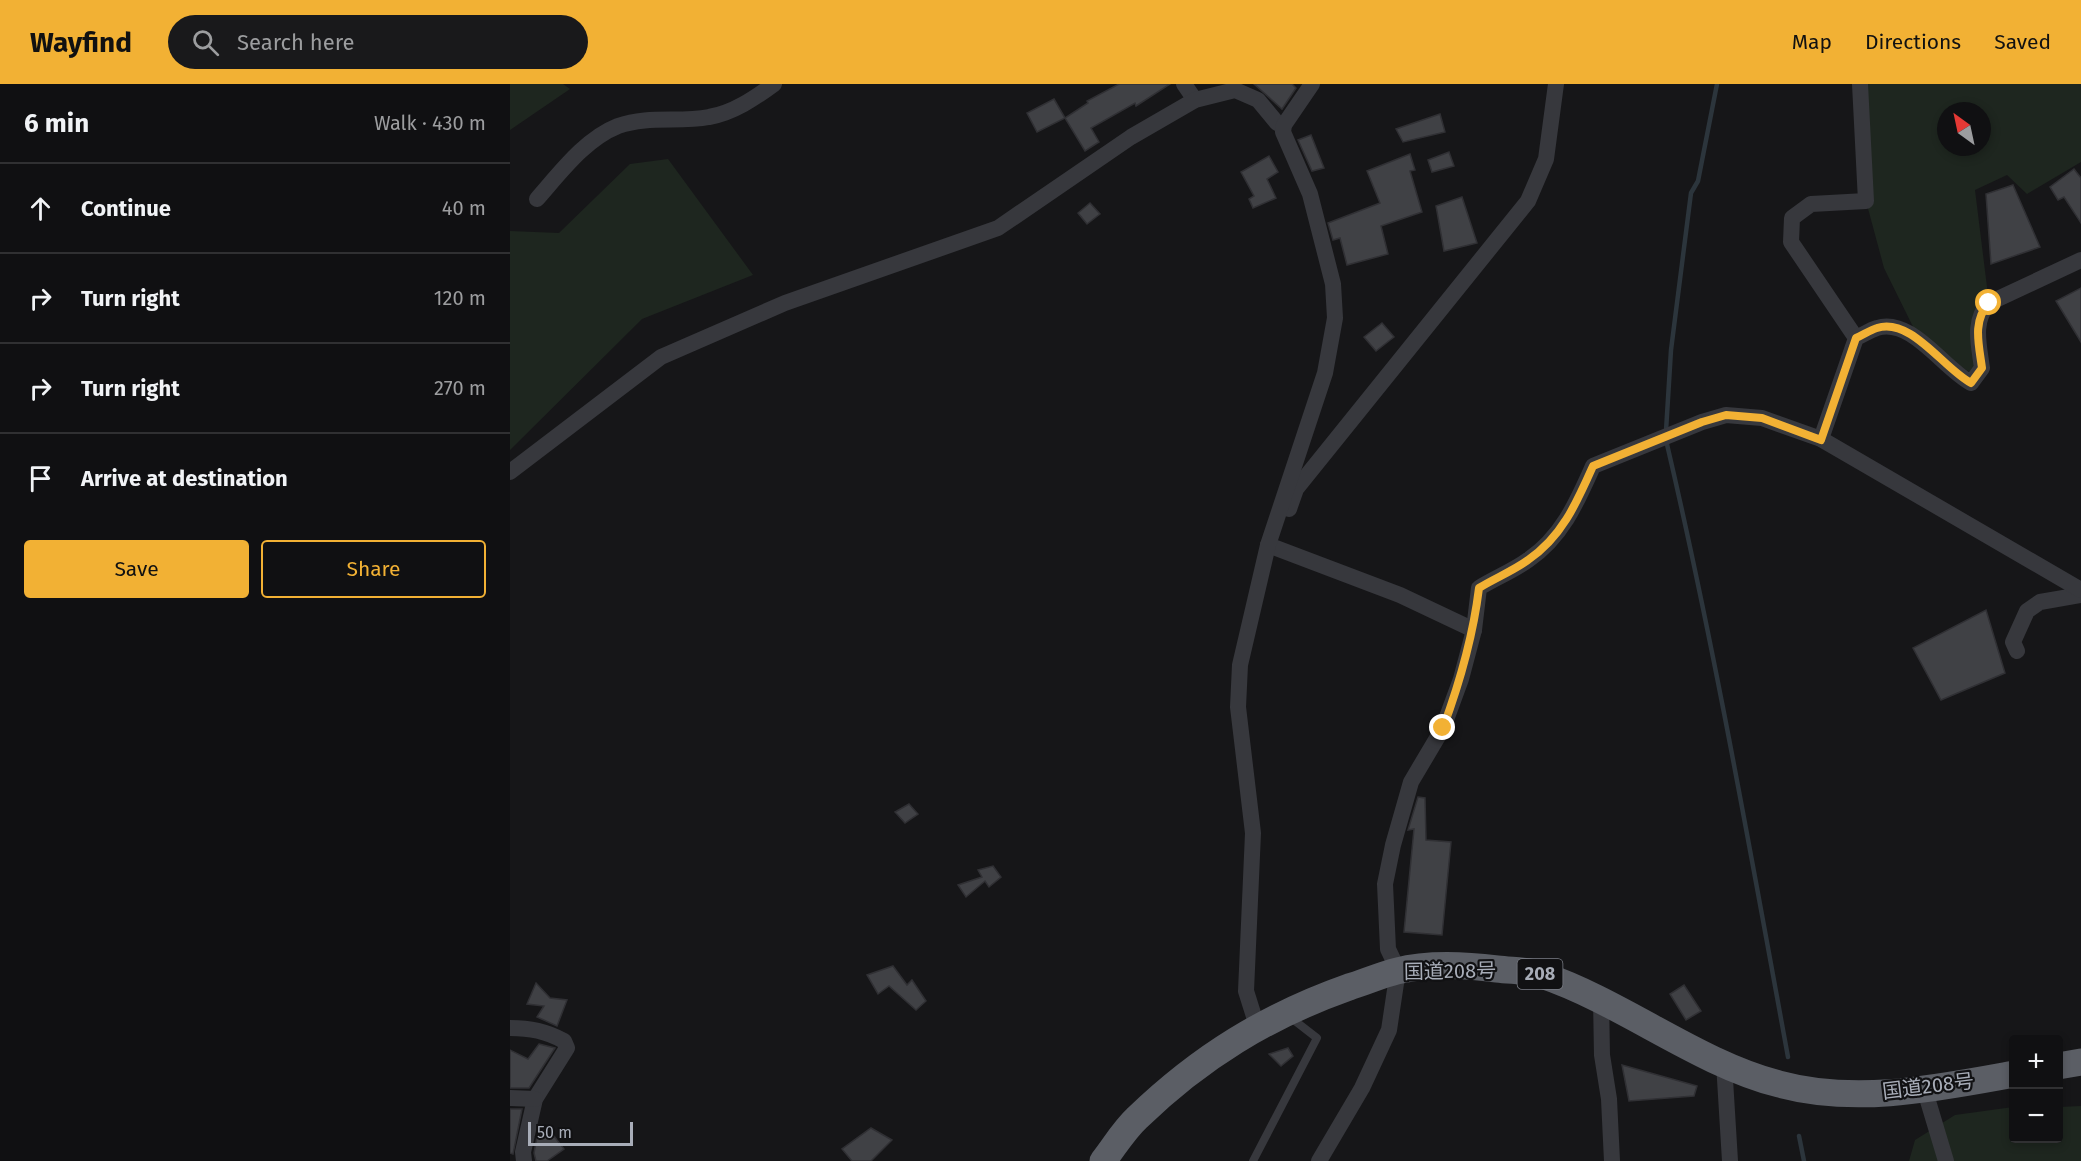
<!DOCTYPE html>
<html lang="en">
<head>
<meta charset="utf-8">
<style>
  :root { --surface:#101012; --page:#19191b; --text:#f1f3f6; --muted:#9c9d9f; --line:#303032; --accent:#f2b134 }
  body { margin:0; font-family:"Fira Sans","Noto Sans JP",sans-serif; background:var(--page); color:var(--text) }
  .controls { position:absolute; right:18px; bottom:18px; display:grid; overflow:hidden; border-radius:6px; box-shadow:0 3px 9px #0003 }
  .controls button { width:54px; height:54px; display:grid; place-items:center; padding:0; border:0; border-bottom:2px solid var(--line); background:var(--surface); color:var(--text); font:30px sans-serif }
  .compass { position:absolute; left:1427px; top:18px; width:54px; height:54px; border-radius:50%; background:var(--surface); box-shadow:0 3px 9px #0003; rotate:327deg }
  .scale { position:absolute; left:18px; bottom:15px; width:105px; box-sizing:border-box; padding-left:6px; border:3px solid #a8adb8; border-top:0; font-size:16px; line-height:21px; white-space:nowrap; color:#a8adb8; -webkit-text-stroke:4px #111113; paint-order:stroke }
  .stop { position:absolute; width:18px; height:18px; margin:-14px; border:4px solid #f2b134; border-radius:50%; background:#fff }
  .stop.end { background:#f2b134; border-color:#fff; box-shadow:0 2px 6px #0008 }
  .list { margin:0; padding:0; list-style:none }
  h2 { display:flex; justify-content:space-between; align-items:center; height:78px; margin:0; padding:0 24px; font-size:26px }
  h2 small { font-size:20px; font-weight:400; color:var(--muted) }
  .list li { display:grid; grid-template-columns:39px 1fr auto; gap:18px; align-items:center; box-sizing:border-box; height:90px; padding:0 24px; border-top:2px solid var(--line) }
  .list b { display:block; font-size:22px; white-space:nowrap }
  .list em { font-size:20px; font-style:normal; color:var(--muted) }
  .actions { display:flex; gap:12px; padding:18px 24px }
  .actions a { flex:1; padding:14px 0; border:2px solid var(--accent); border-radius:6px; text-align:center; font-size:21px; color:var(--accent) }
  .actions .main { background:var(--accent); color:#111 }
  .icon { flex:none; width:33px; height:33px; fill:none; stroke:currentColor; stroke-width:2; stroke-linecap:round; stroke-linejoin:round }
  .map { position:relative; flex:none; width:1571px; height:1077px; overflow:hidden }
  header { display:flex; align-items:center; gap:36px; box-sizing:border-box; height:84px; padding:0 30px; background:var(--accent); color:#111 }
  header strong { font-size:28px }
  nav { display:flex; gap:33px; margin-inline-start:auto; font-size:21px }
  .search { width:420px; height:54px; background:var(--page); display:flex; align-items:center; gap:15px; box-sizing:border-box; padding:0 21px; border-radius:33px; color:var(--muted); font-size:22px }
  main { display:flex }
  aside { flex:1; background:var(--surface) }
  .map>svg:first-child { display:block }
  .green { fill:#1e261f; fill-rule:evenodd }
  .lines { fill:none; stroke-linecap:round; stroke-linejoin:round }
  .stream { stroke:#2c353c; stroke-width:4.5 }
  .building { fill:#404145; stroke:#303034; stroke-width:1.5 }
  .service { stroke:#37383d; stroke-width:8 }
  .minor { stroke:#37383d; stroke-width:16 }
  .trunk { stroke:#5b5e65; stroke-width:27 }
  .route { stroke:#f2b134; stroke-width:8 }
  .labels { text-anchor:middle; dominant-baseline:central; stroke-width:4.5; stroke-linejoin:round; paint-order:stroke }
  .shield { fill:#111113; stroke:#7b7e86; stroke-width:1.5 }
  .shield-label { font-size:18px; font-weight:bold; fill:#a8adb8 }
  .street-label { font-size:20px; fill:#a8adb8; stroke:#111113 }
</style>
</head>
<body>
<header>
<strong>Wayfind</strong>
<div class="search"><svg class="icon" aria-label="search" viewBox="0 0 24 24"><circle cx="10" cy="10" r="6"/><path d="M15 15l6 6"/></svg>Search here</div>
<nav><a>Map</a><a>Directions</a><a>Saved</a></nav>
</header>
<main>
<aside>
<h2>6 min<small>Walk · 430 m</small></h2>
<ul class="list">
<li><svg class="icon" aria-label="ahead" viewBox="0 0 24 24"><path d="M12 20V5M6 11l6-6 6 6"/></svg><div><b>Continue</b></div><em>40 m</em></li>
<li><svg class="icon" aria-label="right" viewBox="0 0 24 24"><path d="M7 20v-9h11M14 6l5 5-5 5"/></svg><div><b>Turn right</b></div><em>120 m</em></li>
<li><svg class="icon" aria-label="right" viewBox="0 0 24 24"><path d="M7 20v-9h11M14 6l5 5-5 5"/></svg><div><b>Turn right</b></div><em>270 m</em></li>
<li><svg class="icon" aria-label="arrive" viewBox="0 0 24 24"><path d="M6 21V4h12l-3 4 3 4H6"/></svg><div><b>Arrive at destination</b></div></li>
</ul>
<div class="actions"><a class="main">Save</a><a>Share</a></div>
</aside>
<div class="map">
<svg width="1571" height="1077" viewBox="0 0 1571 1077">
  <rect width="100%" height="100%" fill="#161618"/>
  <!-- green -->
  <g class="green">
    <path d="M0 0H53L60 5 0 46Z"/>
    <path d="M1358 0H1571V78L1517 110 1497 91 1465 106 1479 219 1466 292 1410 257 1374 184 1356 117ZM1436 27H1472V63H1436Z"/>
    <path d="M158 75 243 191 132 235 0 366V147L49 149 120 80Z"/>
    <path d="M1571 1022V1077H1399L1405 1056 1445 1031 1503 1023 1504 1054H1548L1549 1023Z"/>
  </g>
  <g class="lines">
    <!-- stream -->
    <g class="stream">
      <path d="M1156 347 1161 266 1181 109 1188 97 1207 0"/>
      <path d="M1156 356C1204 561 1240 766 1278 973"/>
      <path d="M1289 1052 1294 1077"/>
    </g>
  </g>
  <!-- building -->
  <g class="building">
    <path d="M609 0H660L626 22 625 19 581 44 589 58 575 67 555 34 578 19 577 17Z"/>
    <path d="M744 0H782L786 4 772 25Z"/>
    <path d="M544 15 555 34 527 48 517 29Z"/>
    <path d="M930 30 935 48 893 58 886 45Z"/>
    <path d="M801 51 814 84 802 87 788 56Z"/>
    <path d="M939 68 944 82 922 88 918 76Z"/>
    <path d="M900 70 905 86 900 87 912 128 871 142 878 170 837 181 830 154 823 156 818 139 870 119 857 87Z"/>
    <path d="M759 72 768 88 757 95 766 114 743 124 739 115 744 112 731 88Z"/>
    <path d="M1564 85 1571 94V139L1554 113 1548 116 1540 103Z"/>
    <path d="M1503 101 1530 163 1481 180 1476 110Z"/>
    <path d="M952 113 967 159 934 167 926 122Z"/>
    <path d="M580 119 590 130 577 140 568 129Z"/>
    <path d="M1571 204V258L1546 217Z"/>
    <path d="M872 239 884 253 866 267 854 253Z"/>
    <path d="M1476 526 1495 589 1431 616 1403 564Z"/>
    <path d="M908 713 915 714 916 756 941 758 932 851 894 848 904 745 898 746Z"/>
    <path d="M399 720 408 730 395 739 385 728Z"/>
    <path d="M483 782 491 793 479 803 475 797 456 813 448 801 472 793 468 786Z"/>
    <path d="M383 882 397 901 402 896 416 917 406 926 379 902 368 910 357 891Z"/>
    <path d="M26 899 40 914 57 916 47 942 27 933 34 922 17 920Z"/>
    <path d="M1174 901 1191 927 1176 936 1160 910Z"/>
    <path d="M29 960 45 964 19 1004H0V966L18 975Z"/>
    <path d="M778 964 783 972 771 982 759 970Z"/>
    <path d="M1112 981 1187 1002 1184 1012 1119 1017Z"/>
    <path d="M0 1025H12L3 1070 0 1069Z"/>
    <path d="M37 1043 54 1065 37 1077H26L24 1069 27 1053Z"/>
    <path d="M361 1044 382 1056 361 1077H342L332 1065Z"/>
  </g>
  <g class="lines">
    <!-- service -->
    <path class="service" d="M743 1077 807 954 780 933"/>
    <!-- minor -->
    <g class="minor">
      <path d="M674 0 685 16"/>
      <path d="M27 115C50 89 75 55 108 42 139 31 169 39 199 33 223 29 245 14 264 0"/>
      <path d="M1346 254 1281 158 1282 134 1301 120 1356 117 1350 0"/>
      <path d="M1311 355 1346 254C1353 251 1360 246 1367 244 1401 233 1433 284 1461 299L1472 284C1469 261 1462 237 1479 219L1571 176"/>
      <path d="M0 388 151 273 275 219 488 144 621 53 685 16 725 6 748 16 767 39 774 41"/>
      <path d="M779 425 786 405 1018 117 1036 75 1046 0"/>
      <path d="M758 461 890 511 964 546"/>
      <path d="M1507 567 1503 558 1517 527 1530 518 1571 511"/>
      <path d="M1091 915 1092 971 1099 1015 1102 1077"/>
      <path d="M747 942 736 907 743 749 728 623 730 581 758 461 815 289 825 234 823 200 800 110 773 48 774 41 802 0"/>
      <path d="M0 944C20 944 36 947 54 957L57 964 25 1015 13 1068 14 1077"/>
      <path d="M1214 979 1220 1077"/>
      <path d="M1415 1007 1436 1077"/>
      <path d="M0 1014 25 1015"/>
      <path d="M809 1077 852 1004 879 946 888 886 878 865 875 800 883 761 901 698 933 644 951 595 964 546 969 504C985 494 1003 487 1018 476 1052 453 1067 418 1083 382L1192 338 1216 331 1252 334 1311 355 1571 506"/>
    </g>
    <!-- trunk -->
    <g class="trunk">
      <path d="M1548 982 1571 978"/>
      <path d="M593 1077C604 1063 614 1046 627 1034 690 973 757 932 839 903 855 898 871 891 887 887 918 879 956 881 987 885 1002 887 1018 886 1032 891 1114 919 1187 979 1269 1000 1346 1021 1427 1004 1504 990"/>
    </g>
  </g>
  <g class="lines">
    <!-- route -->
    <path class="route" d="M933 644C950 598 963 553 969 504 985 494 1003 487 1018 476 1052 453 1067 418 1083 382L1192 338 1216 331 1252 334 1311 356 1346 254C1353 251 1360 246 1367 244 1401 233 1433 284 1461 299L1472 284C1469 261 1462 237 1479 219"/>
  </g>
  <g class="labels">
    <!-- shield labels -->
    <rect class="shield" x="1007.5" y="875" width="45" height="30" rx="4.5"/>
    <g class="shield-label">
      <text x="1030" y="890">208</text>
    </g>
    <!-- street labels -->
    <g class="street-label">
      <text transform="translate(940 887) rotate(-1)">国道208号</text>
      <text transform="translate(1418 1002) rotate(-7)">国道208号</text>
    </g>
  </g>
</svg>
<div class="controls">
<button>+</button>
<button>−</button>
</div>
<svg class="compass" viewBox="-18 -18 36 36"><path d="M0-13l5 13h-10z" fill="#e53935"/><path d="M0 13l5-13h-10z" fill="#9c9d9f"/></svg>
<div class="scale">50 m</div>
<div class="stop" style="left:1479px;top:219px"></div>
<div class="stop end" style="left:933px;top:644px"></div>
</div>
</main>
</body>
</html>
